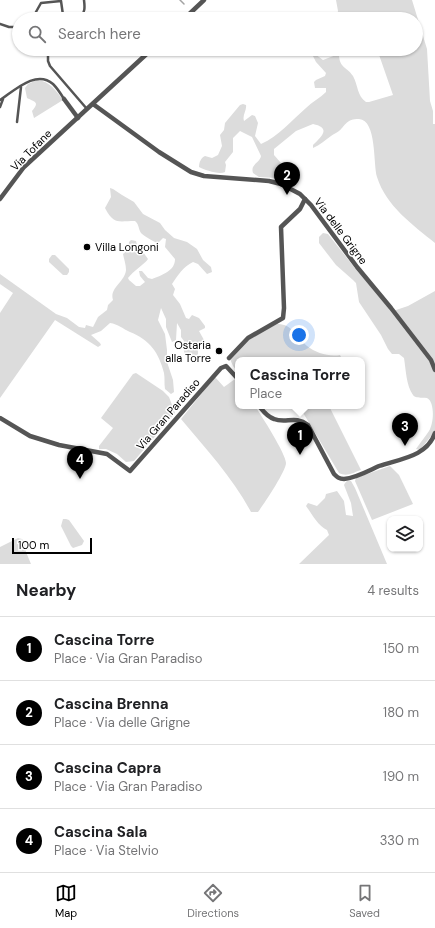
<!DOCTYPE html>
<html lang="en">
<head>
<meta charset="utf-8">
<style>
  :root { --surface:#fff; --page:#f2f2f2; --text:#202124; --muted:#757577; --line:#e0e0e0; --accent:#000 }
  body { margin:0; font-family:"DM Sans",sans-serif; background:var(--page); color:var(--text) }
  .controls { position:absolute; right:12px; bottom:12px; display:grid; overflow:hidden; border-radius:8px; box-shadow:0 1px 3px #0004 }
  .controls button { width:36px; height:36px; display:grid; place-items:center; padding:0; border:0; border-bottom:1px solid var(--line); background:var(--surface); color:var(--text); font:20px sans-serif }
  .scale { position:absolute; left:12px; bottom:10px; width:80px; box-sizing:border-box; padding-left:4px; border:2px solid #000; border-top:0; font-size:11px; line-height:14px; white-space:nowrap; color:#000; -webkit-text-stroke:3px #fff; paint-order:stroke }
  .you { position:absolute; left:299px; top:335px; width:14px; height:14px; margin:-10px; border:3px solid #fff; border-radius:50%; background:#1a73e8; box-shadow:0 0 0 6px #1a73e833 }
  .badge { display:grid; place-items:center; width:26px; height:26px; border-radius:50%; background:var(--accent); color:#fff; font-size:13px; font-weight:700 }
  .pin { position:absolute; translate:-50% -33px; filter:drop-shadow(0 1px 2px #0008) }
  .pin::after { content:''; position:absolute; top:21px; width:14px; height:12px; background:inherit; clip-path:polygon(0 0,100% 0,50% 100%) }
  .popup { position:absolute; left:235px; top:357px; width:130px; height:52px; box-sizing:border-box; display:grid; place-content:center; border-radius:8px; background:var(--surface); filter:drop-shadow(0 1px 3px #0005); font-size:13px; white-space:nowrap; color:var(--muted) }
  .popup b { font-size:15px; color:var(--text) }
  .popup::after { content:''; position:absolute; left:50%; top:100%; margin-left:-8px; border:8px solid transparent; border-top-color:var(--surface) }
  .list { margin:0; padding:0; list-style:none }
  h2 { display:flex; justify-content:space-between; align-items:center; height:52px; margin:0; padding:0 16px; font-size:17px }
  h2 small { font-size:13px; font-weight:400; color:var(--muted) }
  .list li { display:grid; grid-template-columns:26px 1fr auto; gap:12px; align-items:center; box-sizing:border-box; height:64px; padding:0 16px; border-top:1px solid var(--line) }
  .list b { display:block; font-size:15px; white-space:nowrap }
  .list p { margin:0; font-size:13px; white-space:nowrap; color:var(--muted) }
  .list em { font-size:13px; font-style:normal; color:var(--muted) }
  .icon { flex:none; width:22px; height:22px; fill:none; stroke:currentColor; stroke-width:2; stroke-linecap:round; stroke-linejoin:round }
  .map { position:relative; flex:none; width:435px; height:564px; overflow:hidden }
  .search { position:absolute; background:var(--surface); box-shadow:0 1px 3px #0004; left:12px; right:12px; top:12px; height:44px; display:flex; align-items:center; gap:10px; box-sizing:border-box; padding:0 14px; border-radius:22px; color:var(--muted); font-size:15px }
  .sheet { height:308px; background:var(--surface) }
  nav { display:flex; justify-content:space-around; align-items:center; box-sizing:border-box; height:56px; border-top:1px solid var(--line); background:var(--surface); font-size:11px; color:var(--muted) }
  nav a { display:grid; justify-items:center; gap:2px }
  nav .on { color:var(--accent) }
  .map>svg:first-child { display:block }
  .green { fill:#dcdcdc }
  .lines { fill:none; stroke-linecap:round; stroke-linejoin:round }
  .stream { stroke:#a3a3a3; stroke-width:1.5 }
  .service { stroke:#555; stroke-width:2.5 }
  .minor { stroke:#555; stroke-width:4.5 }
  .poi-dot { fill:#000; stroke:#fff; stroke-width:1.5 }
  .labels { text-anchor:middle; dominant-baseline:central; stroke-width:3; stroke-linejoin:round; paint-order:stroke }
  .street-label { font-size:11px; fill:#000; stroke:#fff }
  .poi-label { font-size:11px; fill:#000; stroke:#fff; text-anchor:start }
</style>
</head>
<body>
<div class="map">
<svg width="435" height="564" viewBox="0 0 435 564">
  <rect width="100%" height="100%" fill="#fff"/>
  <!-- green -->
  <g class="green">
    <path d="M336 0H412L427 49 430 101 433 111V124H435V243C413 225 386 206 377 177 373 164 377 120 359 119 346 119 346 125 339 131 337 133 333 134 331 136 325 140 320 145 313 148V145C321 137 332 128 313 124L296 131 274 149V155L281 163 279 176 276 178 259 177 253 173C250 164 260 163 261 156L252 137 240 131 233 138V152L225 162 226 165 225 172C219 175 205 170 199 167 199 162 201 158 205 156L212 158 218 155 222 146 220 135 224 130 225 123 240 105 243 104 246 105C247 110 242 115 244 121L252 115 255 116 258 123 255 136 261 144C279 136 292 120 306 108 312 102 320 98 326 92V88H315L314 82 316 80 325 76 326 73 316 62 313 56 315 54 323 60 336 55 339 56C340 68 347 67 353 76 358 85 357 96 366 102H369L393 95 377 49H416V19H336L338 11Z"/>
    <path d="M37 80C50 81 56 91 63 100L34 118 32 111C40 102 35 102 27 98L25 88 28 84Z"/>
    <path d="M110 188 113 189 122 195 134 202 143 214 160 223 165 230 174 238 187 242 197 249 203 260 211 267 212 272 207 274 198 264 193 262C183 267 178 275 172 284L175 289 173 295 180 304 186 318 189 319 192 315 199 318 205 326V328L199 331 204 340V344L198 347V355L191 360C183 356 183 348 184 341L181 337V330L177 323 176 340 172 342 166 327V319L161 308 158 320 165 334 167 350V362L173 380 174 392 171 394 165 389C164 384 165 378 164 373 159 353 150 340 130 332 123 329 118 324 110 323L101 331 91 335 100 343 101 345 98 347 55 320 0 398V313L13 293 0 284V274L56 314 67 318 79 327 85 328 86 325 93 327 98 317 107 310 108 305 113 300C109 288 125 282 126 270 126 265 124 259 123 254L128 249 129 242 131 240 136 241 138 249 143 252 148 259C145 264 133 271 128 278L129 280 136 286H140L145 282 140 276 139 271H142L148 278 152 279C162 275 175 271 175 259L165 247 166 239 163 238 158 243C154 242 144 236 141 233 138 228 139 224 135 221 118 221 114 225 105 208L111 197Z"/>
    <path d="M323 233 328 234 358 272 393 311 408 306 435 291V364L433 365 435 367V431L420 450 416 449C420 443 425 437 429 431 434 423 435 402 427 398 422 397 416 399 413 395 406 385 406 370 404 358L399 354H392L388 349 381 335 359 302 356 283 353 280 336 265 319 243V237Z"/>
    <path d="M52 255H55L69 269V272L67 275H63L49 262V259Z"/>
    <path d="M277 324C291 323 298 338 307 346 316 353 329 357 340 355L341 357 338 360H238V372L233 366 230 359 241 345 265 330Z"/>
    <path d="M136 373 163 391 169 397 175 413 134 461 126 462 117 454 106 449H99V446L113 428 101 418 133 374Z"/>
    <path d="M215 377 224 387 235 379 238 383V406H255C261 415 286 454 286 463 286 471 264 504 258 512H251C233 478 206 449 181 419Z"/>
    <path d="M299 406H329L361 470C352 473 347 477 339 473Z"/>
    <path d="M390 466 399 475 413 504 372 520 355 481 356 478Z"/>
    <path d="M347 481H351L355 488 387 564H299L329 535 327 530C318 526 312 514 306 506L308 503 317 506 325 498 326 494 337 491 344 501 346 515 353 516 351 503 344 485 345 483Z"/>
    <path d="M63 519H66L69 520 84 541 82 545 73 548 71 546 61 526Z"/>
    <path d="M18 538 22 539 25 543 26 552 31 564H0V547Z"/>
  </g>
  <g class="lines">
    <!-- stream -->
    <path class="stream" d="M180 0 184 4"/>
    <!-- service -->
    <g class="service">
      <path d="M32 19 41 3 61 1 63 15 61 19"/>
      <path d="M80 19C85 12 85 8 84 0"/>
      <path d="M0 24 9 27H19"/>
      <path d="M49 49 48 51V61L50 66 87 109"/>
      <path d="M0 100C14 91 36 69 53 84 57 88 61 94 64 99"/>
      <path d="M0 107 3 99"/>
      <path d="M17 122 21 87"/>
    </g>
    <!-- minor -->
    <g class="minor">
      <path d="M184 19 204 0"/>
      <path d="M64 99 78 118"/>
      <path d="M93 104 159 152 191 172 204 176 269 181 281 184 300 194 311 205 357 267 391 308 431 360 435 370"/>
      <path d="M0 199 24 167 152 49"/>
      <path d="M229 358 248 338 283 318 284 308 281 227 300 209 305 199"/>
      <path d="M259 406C263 411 267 417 274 419 286 424 295 415 308 425L334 474C337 477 339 479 344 479 356 478 368 471 379 466 399 459 427 457 435 433"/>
      <path d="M0 418 30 436 59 445 107 454 130 471 221 368 226 366 238 379"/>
    </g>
  </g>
  <!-- markers -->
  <g class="poi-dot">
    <circle cx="87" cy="247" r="4"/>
    <circle cx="219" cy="351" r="4"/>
  </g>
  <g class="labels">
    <!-- street labels -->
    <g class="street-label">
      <text transform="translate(31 150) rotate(-45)">Via Tofane</text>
      <text transform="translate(341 231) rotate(53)">Via delle Grigne</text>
      <text transform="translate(168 414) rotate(-49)">Via Gran Paradiso</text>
    </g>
    <!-- poi labels -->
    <g class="poi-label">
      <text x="95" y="247">Villa Longoni</text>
      <text x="211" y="345" text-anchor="end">Ostaria<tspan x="211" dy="13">alla Torre</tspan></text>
    </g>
  </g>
</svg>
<div class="controls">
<button><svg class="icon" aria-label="layers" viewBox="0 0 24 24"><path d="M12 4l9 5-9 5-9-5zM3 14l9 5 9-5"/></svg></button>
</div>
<div class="scale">100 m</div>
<div class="you"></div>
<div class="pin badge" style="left:300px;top:455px">1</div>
<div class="popup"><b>Cascina Torre</b>Place</div>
<div class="pin badge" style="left:287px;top:195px">2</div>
<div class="pin badge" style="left:405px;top:446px">3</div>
<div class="pin badge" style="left:80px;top:479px">4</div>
<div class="search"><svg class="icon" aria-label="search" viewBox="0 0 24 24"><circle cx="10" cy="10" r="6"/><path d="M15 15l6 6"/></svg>Search here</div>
</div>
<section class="sheet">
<h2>Nearby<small>4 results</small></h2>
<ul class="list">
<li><span class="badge">1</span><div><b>Cascina Torre</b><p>Place · Via Gran Paradiso</p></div><em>150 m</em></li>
<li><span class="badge">2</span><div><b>Cascina Brenna</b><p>Place · Via delle Grigne</p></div><em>180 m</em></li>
<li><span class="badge">3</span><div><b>Cascina Capra</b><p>Place · Via Gran Paradiso</p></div><em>190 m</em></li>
<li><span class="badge">4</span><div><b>Cascina Sala</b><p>Place · Via Stelvio</p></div><em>330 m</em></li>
</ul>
</section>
<nav>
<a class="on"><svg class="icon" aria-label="map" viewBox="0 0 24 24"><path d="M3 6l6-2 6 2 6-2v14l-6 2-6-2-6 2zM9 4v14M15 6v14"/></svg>Map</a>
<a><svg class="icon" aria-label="directions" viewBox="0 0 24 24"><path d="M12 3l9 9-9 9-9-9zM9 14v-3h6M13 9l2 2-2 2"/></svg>Directions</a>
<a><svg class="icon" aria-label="saved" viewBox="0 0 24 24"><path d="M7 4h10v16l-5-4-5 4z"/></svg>Saved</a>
</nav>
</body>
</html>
